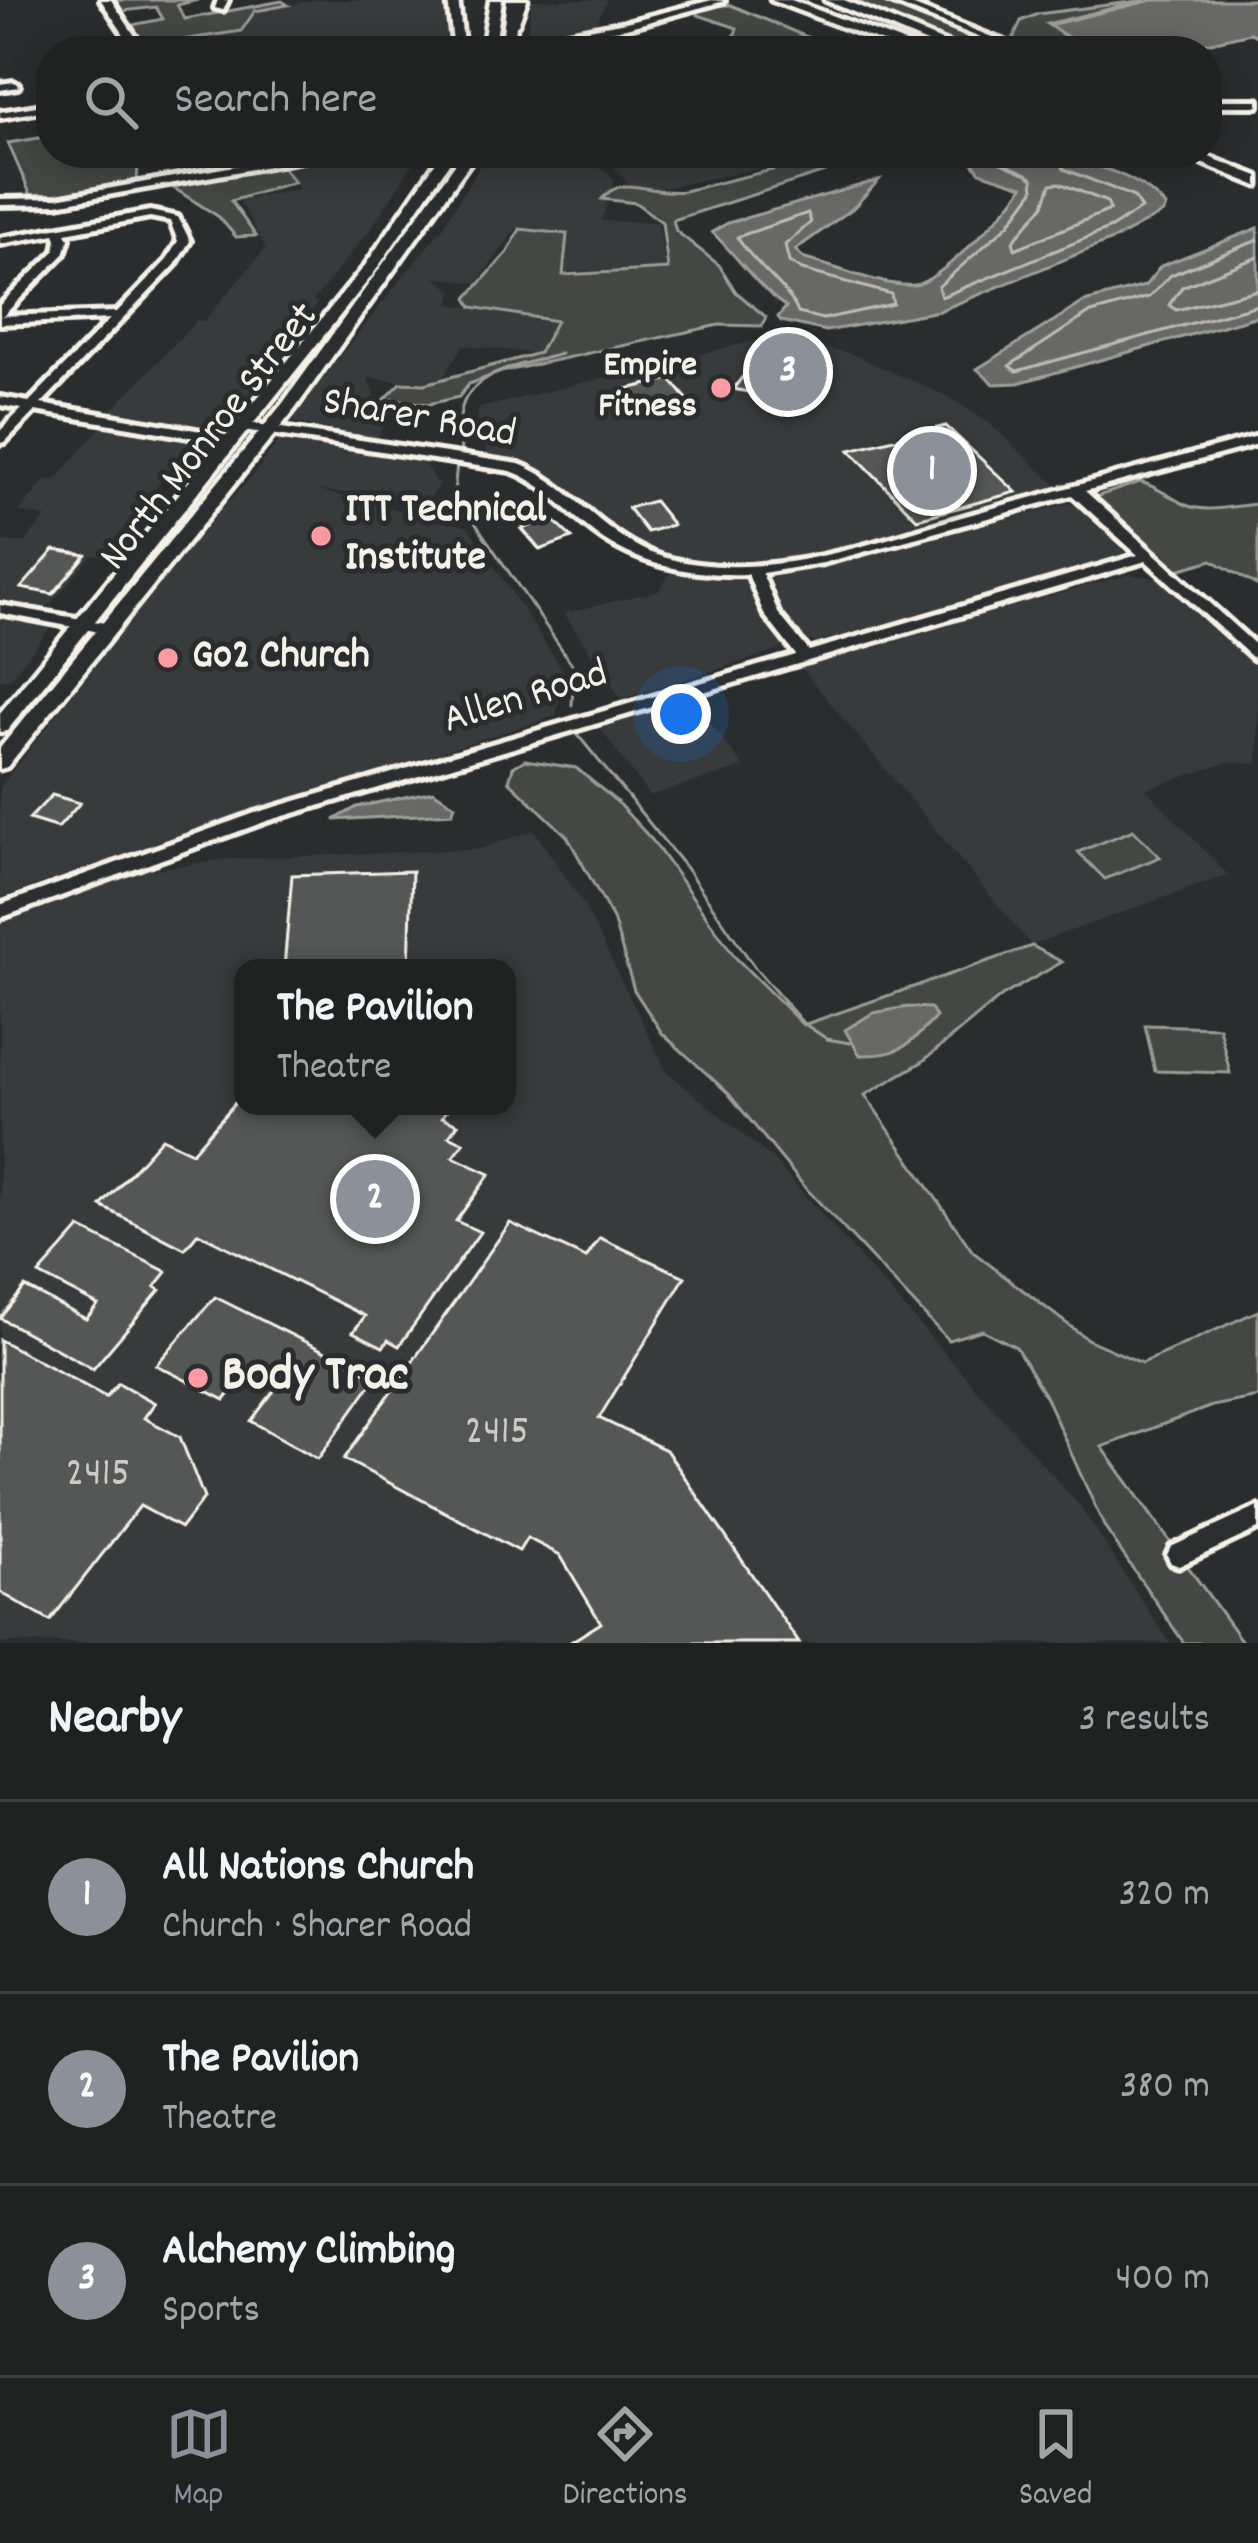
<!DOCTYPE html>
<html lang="en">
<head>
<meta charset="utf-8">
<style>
  :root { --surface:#202222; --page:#282a2a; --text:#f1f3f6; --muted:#a2a4a5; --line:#3d3f40; --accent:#8c9099 }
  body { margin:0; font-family:Dekko,sans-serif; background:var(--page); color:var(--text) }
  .you { position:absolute; left:681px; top:714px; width:42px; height:42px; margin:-30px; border:9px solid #fff; border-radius:50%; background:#1a73e8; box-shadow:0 0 0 18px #1a73e833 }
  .badge { display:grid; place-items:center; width:78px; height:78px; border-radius:50%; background:var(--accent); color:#fff; font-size:39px; font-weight:700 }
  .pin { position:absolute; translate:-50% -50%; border:6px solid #fff; box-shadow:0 3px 12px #0006 }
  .popup { position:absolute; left:234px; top:959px; width:282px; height:156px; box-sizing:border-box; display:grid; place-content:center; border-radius:24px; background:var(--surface); filter:drop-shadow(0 3px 9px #0005); font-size:39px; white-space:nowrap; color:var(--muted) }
  .popup b { font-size:45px; color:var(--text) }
  .popup::after { content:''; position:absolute; left:50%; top:100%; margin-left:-24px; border:24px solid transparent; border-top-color:var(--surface) }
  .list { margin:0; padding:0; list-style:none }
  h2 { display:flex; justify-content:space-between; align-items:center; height:156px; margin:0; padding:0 48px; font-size:51px }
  h2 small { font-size:39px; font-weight:400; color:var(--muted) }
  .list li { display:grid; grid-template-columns:78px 1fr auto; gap:36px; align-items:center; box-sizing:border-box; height:192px; padding:0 48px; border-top:3px solid var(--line) }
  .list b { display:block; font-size:45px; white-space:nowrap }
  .list p { margin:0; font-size:39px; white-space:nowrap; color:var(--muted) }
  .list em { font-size:39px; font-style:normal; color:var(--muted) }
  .icon { flex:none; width:66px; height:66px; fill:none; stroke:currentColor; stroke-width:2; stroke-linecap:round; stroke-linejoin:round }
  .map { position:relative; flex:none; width:1258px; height:1643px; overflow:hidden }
  .search { position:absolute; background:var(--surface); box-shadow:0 6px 30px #0003; left:36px; right:36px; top:36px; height:132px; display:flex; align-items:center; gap:30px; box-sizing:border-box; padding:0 42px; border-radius:48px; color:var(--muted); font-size:45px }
  .sheet { height:732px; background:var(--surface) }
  nav { display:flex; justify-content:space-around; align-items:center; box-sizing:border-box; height:168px; border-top:3px solid var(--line); background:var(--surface); font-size:33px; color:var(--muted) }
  nav a { display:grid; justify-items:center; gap:6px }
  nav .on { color:var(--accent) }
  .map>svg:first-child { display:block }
  .built { fill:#373a3a; fill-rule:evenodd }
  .green { fill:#444645; stroke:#9c9c96; stroke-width:3 }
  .water { fill:#676866; stroke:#9f9f9a; stroke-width:3 }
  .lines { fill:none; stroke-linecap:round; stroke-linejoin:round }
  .shore { stroke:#bcbab4; stroke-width:3 }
  .stream { stroke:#9f9f9a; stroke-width:3 }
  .building { fill:#555756; stroke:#f4f1e8; stroke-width:3 }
  .minor-casing { stroke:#f4f1e8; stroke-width:10 }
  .major-casing { stroke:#f4f1e8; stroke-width:9 }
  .highway-casing { stroke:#f4f1e8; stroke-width:9 }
  .minor { fill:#2a2d2e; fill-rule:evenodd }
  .major { fill:#2a2d2e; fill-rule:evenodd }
  .highway { fill:#2a2d2e; fill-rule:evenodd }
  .poi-dot { fill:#ff9aa2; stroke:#2a2d2e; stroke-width:4.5 }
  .labels { text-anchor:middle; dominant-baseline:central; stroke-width:10; stroke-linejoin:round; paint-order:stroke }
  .far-poi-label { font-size:36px; font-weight:bold; fill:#f4f1e8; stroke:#2a2d2e; text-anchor:end }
  .street-label { font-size:42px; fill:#f4f1e8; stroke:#2a2d2e }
  .poi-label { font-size:42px; font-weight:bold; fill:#f4f1e8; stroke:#2a2d2e; text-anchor:start }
  .near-number-label { font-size:42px; fill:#cccac4 }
  .near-poi-label { font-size:51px; font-weight:bold; fill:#f4f1e8; stroke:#2a2d2e; text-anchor:start }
</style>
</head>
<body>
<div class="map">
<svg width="1258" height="1643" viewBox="0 0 1258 1643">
  <rect width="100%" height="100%" fill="#2a2d2e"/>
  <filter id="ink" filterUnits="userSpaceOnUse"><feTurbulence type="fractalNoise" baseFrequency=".00833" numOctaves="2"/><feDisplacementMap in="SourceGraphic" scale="24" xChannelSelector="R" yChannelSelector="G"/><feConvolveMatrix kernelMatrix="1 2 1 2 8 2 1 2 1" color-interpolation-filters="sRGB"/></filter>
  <g filter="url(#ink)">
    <!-- built -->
    <g class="built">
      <path d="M312 0H448L453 51H175L193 33 227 35 257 12Z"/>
      <path d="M532 0H607L594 28 540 37 527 33Z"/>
      <path d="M337 153H413L416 159 372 227 313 301 318 303 221 431 109 413 197 320 204 321 266 248 239 200 299 189 281 163Z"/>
      <path d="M487 153H550L549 161 598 165 615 180 601 221 658 222 666 268 565 272 567 232 516 229 477 283 435 277 454 291 449 304 557 321 539 354 464 345 444 376 434 380 420 383 368 378 376 400 394 404 377 438 288 421 443 227Z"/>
      <path d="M601 153H782L793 162 637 193Z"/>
      <path d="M766 338 849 353 949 397 989 423 1060 489 807 558 733 566 662 555 639 546 602 525 560 482 535 468 488 456 476 415 480 408Z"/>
      <path d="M105 422 195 438 102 556 92 555 46 610 0 601V541L25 542 46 517 19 512 46 479 56 480Z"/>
      <path d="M282 436 426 458 424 463 439 485 428 499 402 501 313 489 468 527 565 673 556 716 208 825 0 898V787L186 549 253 475Z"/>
      <path d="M1070 503 1085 509 1117 539 1126 556 816 643 805 640 774 599 771 581 776 576Z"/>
      <path d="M673 570 750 581 759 608 786 648 621 699 564 613 658 591Z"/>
      <path d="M1130 574 1161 579 1258 667V764L1229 762 1146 789 1228 875 1031 945 798 664Z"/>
      <path d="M0 617 51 627 9 680 0 679Z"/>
      <path d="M690 696 744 767 649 796 597 724Z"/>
      <path d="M534 830 584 905 667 1072 772 1158 1079 1505 1170 1643H0V922L141 871 229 859 480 849ZM243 968H507V1106H243Z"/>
    </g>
    <!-- green -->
    <g class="green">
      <path d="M114 0H198L177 5 185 19 282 1 288 5 255 11 241 31 182 40 174 43 173 51H149L132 25 163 19 156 7 123 11Z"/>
      <path d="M848 0H886L1014 51H971Z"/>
      <path d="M1146 0 1047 24 1086 51H1034L1012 42 1021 21 1038 14Z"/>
      <path d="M716 5H731L840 51H662L652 39 684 45 734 37 737 28 698 15V10Z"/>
      <path d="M51 136V153H130L138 165 137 182 33 200 8 143Z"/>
      <path d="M843 153H885L673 220 676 231 719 265 736 292 766 317 762 326 719 325 501 372 469 384 459 397 429 404 385 399 401 383 425 384 539 353 556 321 472 307 467 298 508 252 520 229 567 234 563 275 668 269 662 222 636 203 602 199C624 172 649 196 684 191Z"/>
      <path d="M281 165 294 182 231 201 256 236 236 237 219 217 169 185Z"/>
      <path d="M1140 482C1159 487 1169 497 1186 505 1207 514 1236 505 1258 504V586L1212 560 1178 570 1095 497Z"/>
      <path d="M525 760 576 768 616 801 652 840 736 958 803 1025 1032 946 1062 962 1002 996 922 1062 865 1095 973 1252 1087 1339 1142 1363 1258 1311V1397L1212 1406 1102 1447 1243 1643H1184L1105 1528 1046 1398 1016 1347 982 1330 948 1340 803 1185 728 1093 662 1033 634 990 613 919 567 836 509 781 513 767Z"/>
      <path d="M1133 830 1160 857 1105 879 1078 852Z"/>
      <path d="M1145 1025 1219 1027 1230 1073 1155 1071Z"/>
    </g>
    <!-- water -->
    <g class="water">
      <path d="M1152 0H1258V36L1250 33 1172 51H1090L1049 25Z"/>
      <path d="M965 153C1025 153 1123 155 1166 207L1163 213 1117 238 939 311 826 331 781 321 778 317 786 307C755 285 738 257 712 232L728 223 879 180 853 208 795 250 805 259C834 266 886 288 914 285 938 283 1012 207 1023 186L980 172Z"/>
      <path d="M1258 228V316L1018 383 994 384 977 369 1084 302 1145 286 1161 266Z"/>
      <path d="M433 791 455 805 452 813 334 820 357 807Z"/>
      <path d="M908 1007 930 1008 936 1017C908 1046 901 1056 860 1055L845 1030 873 1013Z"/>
    </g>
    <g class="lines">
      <!-- shore -->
      <g class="shore">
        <path d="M978 153 1027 174 1033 178 1034 190 1009 224 938 287 941 297 1111 228 1141 209 1134 197 1064 169 1058 153"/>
        <path d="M1059 183 1107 202 1110 210 1015 249 1013 241 1044 205 1051 184Z"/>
        <path d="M808 213 811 222 785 245 789 262 802 270 891 294 893 304 823 319 798 313C790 289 754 265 737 237Z"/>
        <path d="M1258 240 1171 275 1149 297 1088 314 1009 366 1017 371 1258 305"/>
        <path d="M1258 257 1182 287 1169 305 1176 310 1258 290"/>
      </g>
      <!-- stream -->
      <g class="stream">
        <path d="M460 455C463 439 457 422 462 407 473 370 530 363 561 354"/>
        <path d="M457 464 454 492 574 667 572 705"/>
        <path d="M577 734 686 868 756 969 803 1023 827 1039 850 1043"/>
      </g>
    </g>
    <!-- building -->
    <g class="building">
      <path d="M763 351 832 366 814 405 733 389Z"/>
      <path d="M670 379 688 400 641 411 623 390Z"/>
      <path d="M946 426 1016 492 917 519 850 450Z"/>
      <path d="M654 501 673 525 647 532 628 508Z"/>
      <path d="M551 518 572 538 540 550 522 529Z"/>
      <path d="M54 550 86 555 53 594 21 588Z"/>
      <path d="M52 795 80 803 58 828 29 819Z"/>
      <path d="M412 871 409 968H284L292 875Z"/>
      <path d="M243 1094V1106H450L442 1117 458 1124 449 1136 464 1143 453 1157 490 1174 456 1221 480 1232 399 1346 388 1340 383 1347 353 1332 365 1316 198 1233 185 1249 101 1206 162 1138 192 1152Z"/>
      <path d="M510 1223 586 1258 600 1238 685 1277 599 1418 666 1450 799 1643H569L601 1623 560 1555 527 1538 519 1551 344 1459Z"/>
      <path d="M80 1228 167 1272 155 1287 160 1290 93 1369 0 1318 25 1287 86 1319 98 1305 39 1274Z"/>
      <path d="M215 1297 376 1377 318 1459 251 1421 276 1388 246 1373 225 1400 156 1365Z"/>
      <path d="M0 1340 106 1397 118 1383 155 1403 144 1418 180 1437 204 1498 181 1528 140 1506 50 1621 0 1592Z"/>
    </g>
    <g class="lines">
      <!-- minor casing -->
      <g class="minor-casing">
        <g id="minor">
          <path d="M101 0H111L145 51H135Z"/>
          <path d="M218 0H228L223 10 215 8Z"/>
          <path d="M448 0H458L464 51H454Z"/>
          <path d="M712 0 724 1 626 28 494 51H473L626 22Z"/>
          <path d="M886 0H899L1027 51H1013Z"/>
          <path d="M14 82 19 85 18 87 0 90V84Z"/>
          <rect x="1207" y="100" width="51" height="6"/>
          <path d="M43 105 48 108 47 110 0 118V112Z"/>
          <path d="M306 153H329L324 156 57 204 0 205V199L57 198Z"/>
          <path d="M150 211 178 217 190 241 175 265 41 404 231 436 238 440 231 444 35 411 5 442 0 443V431L22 409 0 405V397L29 402 110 319 0 324V316L117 312 166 261 178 241 170 221 150 217 66 233 69 239 64 254 4 315 0 316V305L55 251 57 239 55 234 0 244V238Z"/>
          <path d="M242 422 519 464C575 486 603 539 663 557 767 586 877 540 976 513 1070 487 1164 461 1258 436V444L1085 491 1258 647V660L1253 658 1146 561 267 821 0 918V905L255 813 796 655 764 614 748 574C695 576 638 566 595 533 565 511 546 484 511 471L237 429 236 426ZM1072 495 1138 555 809 651 778 613 762 573 823 563Z"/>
          <path d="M0 605 105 623 112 628 105 633 0 613Z"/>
          <path d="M1258 1507V1529L1179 1566 1171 1563 1167 1555 1171 1547Z"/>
        </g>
      </g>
      <!-- major casing -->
      <g class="major-casing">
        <g id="major">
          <path d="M490 0H502L494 51H482Z"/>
          <path d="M507 0H519L513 51H501Z"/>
          <path d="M442 153H456L374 273 7 731 0 732V713L364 267Z"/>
          <path d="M463 153H477L295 409 7 767 0 769V748L283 403Z"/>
        </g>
      </g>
      <!-- highway casing -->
      <g class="highway-casing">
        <g id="highway">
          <path d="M513 0H527L518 24 511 28 504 24Z"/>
          <path d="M771 0H791L926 51H906Z"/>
          <path d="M825 0H844L965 51H946Z"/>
          <path d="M1177 153H1199L1258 176V186Z"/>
        </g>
      </g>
      <!-- minor -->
      <use href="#minor" class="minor"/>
      <!-- major -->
      <use href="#major" class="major"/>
      <!-- highway -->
      <use href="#highway" class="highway"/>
    </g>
  </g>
  <!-- markers -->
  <g class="poi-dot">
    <circle cx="721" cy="388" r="12"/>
    <circle cx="321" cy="536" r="12"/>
    <circle cx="168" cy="658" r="12"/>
    <circle cx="198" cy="1378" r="12"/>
  </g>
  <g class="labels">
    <!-- far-poi labels -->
    <g class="far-poi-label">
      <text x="697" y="367">Empire<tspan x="697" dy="41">Fitness</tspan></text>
    </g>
    <!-- street labels -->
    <g class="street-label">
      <text transform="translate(419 420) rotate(10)">Sharer Road</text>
      <text transform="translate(211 438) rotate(-52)">North Monroe Street</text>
      <text transform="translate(526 699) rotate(-17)">Allen Road</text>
    </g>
    <!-- poi labels -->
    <g class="poi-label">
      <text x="345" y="512">ITT Technical<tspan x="345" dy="48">Institute</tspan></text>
      <text x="192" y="658">Go2 Church</text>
    </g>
    <!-- near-number labels -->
    <g class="near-number-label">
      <text x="497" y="1434">2415</text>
      <text x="98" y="1476">2415</text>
    </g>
    <!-- near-poi labels -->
    <g class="near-poi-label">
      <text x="222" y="1378">Body Trac</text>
    </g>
  </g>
</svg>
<div class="you"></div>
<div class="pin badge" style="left:932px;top:471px">1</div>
<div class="pin badge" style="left:375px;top:1199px">2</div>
<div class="popup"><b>The Pavilion</b>Theatre</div>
<div class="pin badge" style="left:788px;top:372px">3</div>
<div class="search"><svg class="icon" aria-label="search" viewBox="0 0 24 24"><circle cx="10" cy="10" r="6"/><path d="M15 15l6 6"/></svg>Search here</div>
</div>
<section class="sheet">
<h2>Nearby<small>3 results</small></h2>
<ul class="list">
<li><span class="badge">1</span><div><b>All Nations Church</b><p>Church · Sharer Road</p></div><em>320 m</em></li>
<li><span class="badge">2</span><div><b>The Pavilion</b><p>Theatre</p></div><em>380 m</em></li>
<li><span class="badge">3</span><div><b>Alchemy Climbing</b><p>Sports</p></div><em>400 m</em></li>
</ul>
</section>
<nav>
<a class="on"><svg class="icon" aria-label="map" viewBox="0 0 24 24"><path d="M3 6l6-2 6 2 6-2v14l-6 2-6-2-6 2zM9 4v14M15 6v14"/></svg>Map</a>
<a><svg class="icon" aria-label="directions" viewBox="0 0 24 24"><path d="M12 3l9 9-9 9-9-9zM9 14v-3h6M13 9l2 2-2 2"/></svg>Directions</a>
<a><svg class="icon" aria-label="saved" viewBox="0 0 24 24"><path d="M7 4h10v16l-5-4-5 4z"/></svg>Saved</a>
</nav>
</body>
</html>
